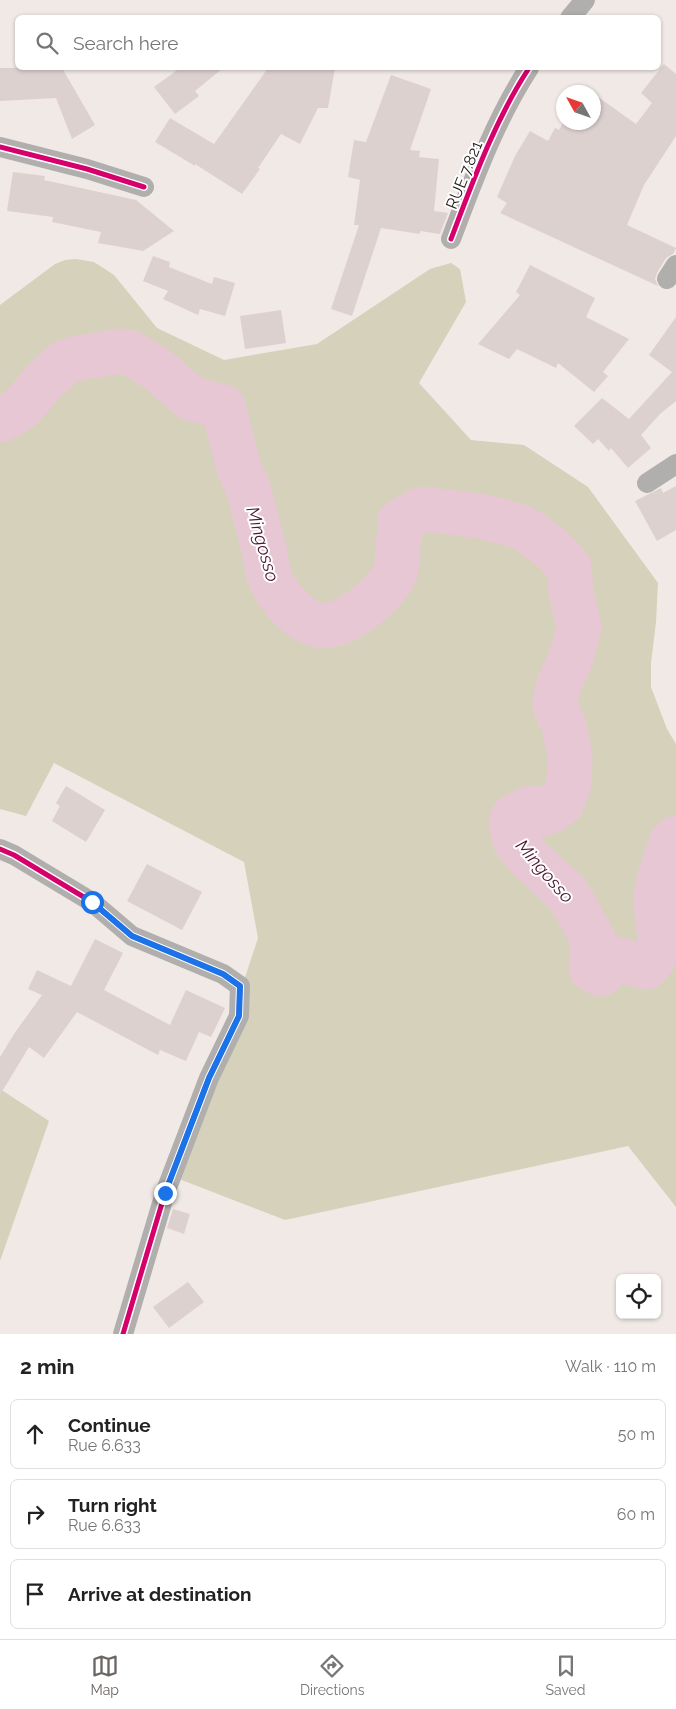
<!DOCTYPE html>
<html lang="en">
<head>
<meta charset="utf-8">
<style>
  :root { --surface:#fff; --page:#f6f6f6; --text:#222; --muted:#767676; --line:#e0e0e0; --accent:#6c6663 }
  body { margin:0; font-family:Raleway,sans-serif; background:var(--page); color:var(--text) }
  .controls { position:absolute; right:15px; bottom:15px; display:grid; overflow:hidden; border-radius:8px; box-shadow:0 1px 4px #0004 }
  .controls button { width:45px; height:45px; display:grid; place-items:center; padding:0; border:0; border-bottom:1px solid var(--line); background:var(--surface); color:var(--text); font:25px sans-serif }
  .compass { position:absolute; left:556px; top:85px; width:45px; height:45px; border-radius:50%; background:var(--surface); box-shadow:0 1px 4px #0004; rotate:310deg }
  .stop { position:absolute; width:15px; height:15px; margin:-11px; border:4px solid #1a73e8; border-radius:50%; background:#fff }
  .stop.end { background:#1a73e8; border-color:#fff; box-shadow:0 1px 5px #0008 }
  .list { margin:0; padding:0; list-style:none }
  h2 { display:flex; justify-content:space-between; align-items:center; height:65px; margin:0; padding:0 20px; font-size:21px }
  h2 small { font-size:16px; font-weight:400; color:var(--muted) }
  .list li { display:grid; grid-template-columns:32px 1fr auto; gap:15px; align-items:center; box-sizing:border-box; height:70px; margin:0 10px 10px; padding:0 10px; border:1px solid var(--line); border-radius:8px }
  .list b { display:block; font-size:19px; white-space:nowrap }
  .list p { margin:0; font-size:16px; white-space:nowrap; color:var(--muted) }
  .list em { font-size:16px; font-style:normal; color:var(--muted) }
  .icon { flex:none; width:28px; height:28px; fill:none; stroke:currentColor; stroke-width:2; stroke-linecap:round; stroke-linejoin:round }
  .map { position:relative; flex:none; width:676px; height:1334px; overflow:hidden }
  .search { position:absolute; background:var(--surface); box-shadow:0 1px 4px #0004; left:15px; right:15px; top:15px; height:55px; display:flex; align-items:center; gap:12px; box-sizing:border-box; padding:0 18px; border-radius:8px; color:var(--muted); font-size:19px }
  .sheet { height:305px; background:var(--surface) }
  nav { display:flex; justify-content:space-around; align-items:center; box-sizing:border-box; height:70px; border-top:1px solid var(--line); background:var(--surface); font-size:14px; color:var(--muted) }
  nav a { display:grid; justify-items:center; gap:2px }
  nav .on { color:var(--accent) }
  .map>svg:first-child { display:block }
  .green { fill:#d5d1bb }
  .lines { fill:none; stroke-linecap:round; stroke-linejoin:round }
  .river { stroke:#e8c7d4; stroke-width:45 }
  .building { fill:#ddd1d0 }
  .street { stroke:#b1afae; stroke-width:20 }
  .cycleway-casing { stroke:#fff; stroke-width:8 }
  .cycleway { stroke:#d6006c; stroke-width:5 }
  .route { stroke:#1a73e8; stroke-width:6 }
  .labels { text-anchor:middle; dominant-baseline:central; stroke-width:4; stroke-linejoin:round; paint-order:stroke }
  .street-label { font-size:16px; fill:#25201d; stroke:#fff }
  .water-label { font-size:18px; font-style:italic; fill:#4b1733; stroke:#fff }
</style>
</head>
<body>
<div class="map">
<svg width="676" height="1334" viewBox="0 0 676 1334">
  <rect width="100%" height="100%" fill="#f1e9e5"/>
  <!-- green -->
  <g class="green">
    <path d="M76 259 94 262 114 275 157 328 224 360 317 344 430 269 451 263 460 269 466 302 419 383 471 440 524 445 588 487 658 583 656 622 651 663V687L667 729 676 744V1207L628 1146 285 1220 179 1179 258 938 244 862 54 763 26 816 0 809V305L55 264 65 260Z"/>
    <path d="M0 1089 49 1121 0 1261Z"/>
  </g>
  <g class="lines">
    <!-- river -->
    <path class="river" d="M0 420 14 413 24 405 44 381 65 362 78 358 121 351 130 353 156 368 190 398 223 407 239 468 249 491 266 557C266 575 275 592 288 605 313 632 332 631 361 610 372 602 384 591 391 580 399 569 397 559 398 547 398 542 400 537 400 532 401 527 399 525 400 521L422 509 480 516 519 526 530 532 555 551 569 567 571 591 579 627 572 655 558 687 555 702 557 711 564 725 570 757 569 784 562 803 551 811 543 814 534 808H530L514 816 511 822 515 841 530 859 566 892 576 908 593 939 591 969 601 974 612 958 646 967C669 944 656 928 656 901 656 882 666 861 671 843L676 838"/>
  </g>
  <!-- building -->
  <g class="building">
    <path d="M664 64 676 74V136L644 185 627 225 676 248 673 254 666 258 657 273 655 279 658 286 500 213 507 203 497 197 515 156 530 131 548 141 555 128 559 130 564 121 594 122V94L636 124 652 103 641 93Z"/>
    <path d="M0 68H62L95 125 72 139 56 98 0 101Z"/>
    <path d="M180 68H223L195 91 199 96 175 114 154 87Z"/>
    <path d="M268 68H335L328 108H318L300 144 281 134 258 168 260 169 242 194 195 164V166L155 142 170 118 214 144Z"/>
    <path d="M391 75 431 89 410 150 420 151 419 157 439 159 434 211 448 213 440 234 420 231V234L381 228 352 316 331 309 359 225H354L360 180 348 177 354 140 366 142Z"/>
    <path d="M13 172 45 176 44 180 136 200 174 231 143 251 138 250 98 243 101 232 52 222 53 217 7 211Z"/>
    <path d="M153 256 170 262 169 267 212 284 214 277 235 283 225 316 200 309 198 315 163 299 168 291 143 281Z"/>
    <path d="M530 265 595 298 586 317 629 339 603 372 608 376 594 392 558 363 556 368 517 349 509 359 478 344 520 295 516 292Z"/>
    <path d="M281 310 286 343 245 349 240 316Z"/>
    <path d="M676 317V401L660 414 641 435 651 448 628 468 611 448 609 451 598 439 593 444 574 426 602 398 629 419 672 372 649 355Z"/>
    <path d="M676 486V530L657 541 635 501 661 488 663 493Z"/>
    <path d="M66 786 105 810 86 842 52 821 60 806 56 803Z"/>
    <path d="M147 864 202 892 182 930 127 901Z"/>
    <path d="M95 939 123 953 104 990 170 1025 186 990 225 1008 211 1037 199 1032 186 1061 160 1050 158 1055 77 1012 44 1058 29 1047 0 1095V1057L14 1034 42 995 28 989 37 970 71 986Z"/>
    <path d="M173 1209 190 1214 184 1234 167 1228Z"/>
    <path d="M188 1282 204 1302 169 1328 153 1307Z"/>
  </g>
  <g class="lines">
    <!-- street -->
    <g class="street">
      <path d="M570 18 585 0"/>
      <path d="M0 147 87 169 144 187"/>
      <path d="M451 239C473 181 495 120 529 68"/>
      <path d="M667 279 676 265"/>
      <path d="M647 483 676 464"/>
      <path d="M0 849 14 855 92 902 132 936 223 974 240 986 239 1016 209 1078 165 1193 123 1334"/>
    </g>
    <!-- cycleway casing -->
    <g class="cycleway-casing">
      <g id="cycleway">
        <path d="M0 147 87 169 144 187"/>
        <path d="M451 239C473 181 495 120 529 68"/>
        <path d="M0 849 14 855 92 902 132 936 223 974 240 986 239 1016 209 1078 165 1193 123 1334"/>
      </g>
    </g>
    <!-- cycleway -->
    <use href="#cycleway" class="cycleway"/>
  </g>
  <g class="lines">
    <!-- route -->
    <path class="route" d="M92 902 132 936 223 974 240 986 239 1016 209 1078 165 1193"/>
  </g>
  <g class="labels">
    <!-- street labels -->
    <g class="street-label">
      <text transform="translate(464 175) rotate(-68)">RUE 7.821</text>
    </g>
    <!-- water labels -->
    <g class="water-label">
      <text transform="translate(263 544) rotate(74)">Mingosso</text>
      <text transform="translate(545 871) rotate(49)">Mingosso</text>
    </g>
  </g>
</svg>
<div class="controls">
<button><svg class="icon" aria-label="locate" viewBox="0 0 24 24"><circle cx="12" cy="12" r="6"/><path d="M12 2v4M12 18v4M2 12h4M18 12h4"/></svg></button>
</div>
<svg class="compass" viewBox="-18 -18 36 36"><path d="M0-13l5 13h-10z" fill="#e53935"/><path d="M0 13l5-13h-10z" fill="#767676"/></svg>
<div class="stop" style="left:92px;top:902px"></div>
<div class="stop end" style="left:165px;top:1193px"></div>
<div class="search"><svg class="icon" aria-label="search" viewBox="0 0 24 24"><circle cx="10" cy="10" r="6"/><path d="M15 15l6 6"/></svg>Search here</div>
</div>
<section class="sheet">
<h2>2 min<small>Walk · 110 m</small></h2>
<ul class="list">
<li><svg class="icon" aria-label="ahead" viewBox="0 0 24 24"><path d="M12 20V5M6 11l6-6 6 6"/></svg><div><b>Continue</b><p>Rue 6.633</p></div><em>50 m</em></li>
<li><svg class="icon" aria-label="right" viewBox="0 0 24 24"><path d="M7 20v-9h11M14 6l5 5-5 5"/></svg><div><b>Turn right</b><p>Rue 6.633</p></div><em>60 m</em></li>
<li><svg class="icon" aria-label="arrive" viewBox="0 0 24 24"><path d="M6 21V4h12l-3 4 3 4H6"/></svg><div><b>Arrive at destination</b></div></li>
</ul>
</section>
<nav>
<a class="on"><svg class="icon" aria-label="map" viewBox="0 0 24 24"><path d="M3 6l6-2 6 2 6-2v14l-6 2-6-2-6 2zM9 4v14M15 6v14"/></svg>Map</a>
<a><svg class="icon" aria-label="directions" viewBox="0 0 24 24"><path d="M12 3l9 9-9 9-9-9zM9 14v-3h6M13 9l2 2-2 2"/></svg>Directions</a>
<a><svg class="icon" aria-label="saved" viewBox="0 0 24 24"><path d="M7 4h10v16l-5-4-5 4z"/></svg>Saved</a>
</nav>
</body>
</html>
